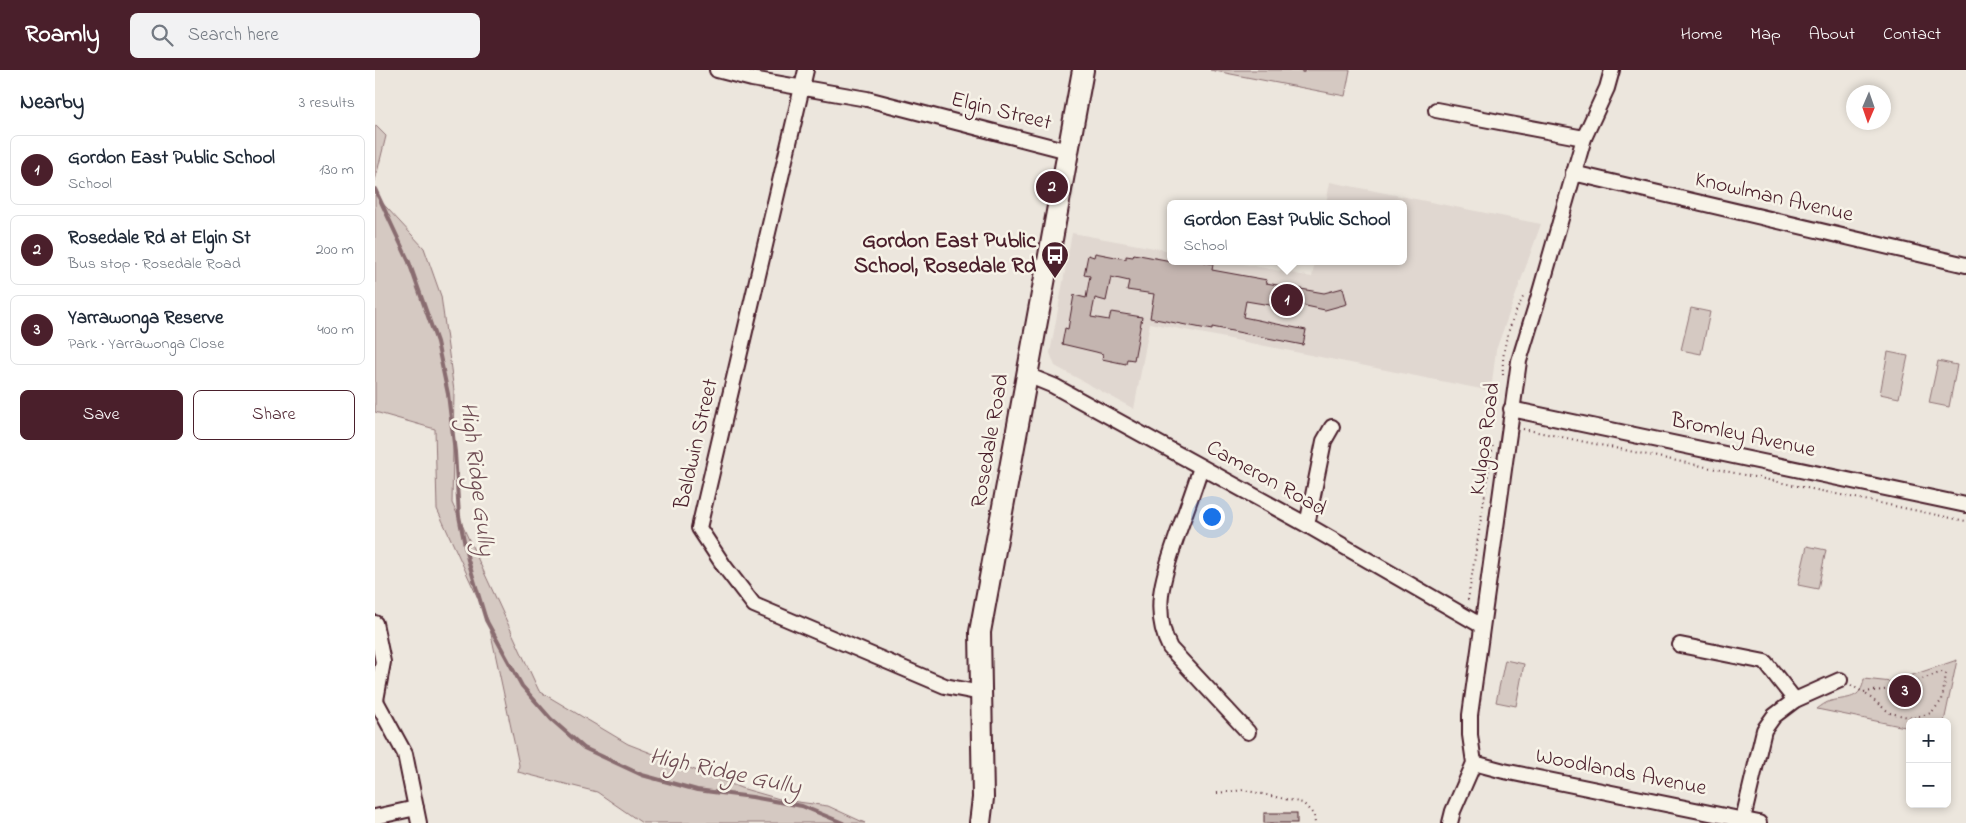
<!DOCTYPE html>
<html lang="en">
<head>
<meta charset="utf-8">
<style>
  :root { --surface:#fff; --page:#f2f2f3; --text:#1f2937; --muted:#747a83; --line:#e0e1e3; --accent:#4a1f2b }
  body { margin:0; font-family:"Indie Flower",sans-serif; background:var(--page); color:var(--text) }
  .controls { position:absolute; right:15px; bottom:15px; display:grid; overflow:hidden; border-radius:8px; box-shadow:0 2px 8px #0003 }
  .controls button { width:45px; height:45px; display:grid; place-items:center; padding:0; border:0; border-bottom:1px solid var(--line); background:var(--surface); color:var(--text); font:25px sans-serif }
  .compass { position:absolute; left:1471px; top:15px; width:45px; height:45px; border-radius:50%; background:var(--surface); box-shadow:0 2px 8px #0003; rotate:182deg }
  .you { position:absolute; left:836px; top:446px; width:18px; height:18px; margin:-12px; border:4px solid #fff; border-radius:50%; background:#1a73e8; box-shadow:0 0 0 8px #1a73e833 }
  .badge { display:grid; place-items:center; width:32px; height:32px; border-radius:50%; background:var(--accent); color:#fff; font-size:16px; font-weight:700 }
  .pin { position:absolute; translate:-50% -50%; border:2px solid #fff; box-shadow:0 1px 5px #0006 }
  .popup { position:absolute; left:792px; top:130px; width:240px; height:65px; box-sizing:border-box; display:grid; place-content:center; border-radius:8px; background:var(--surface); filter:drop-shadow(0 1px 4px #0005); font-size:16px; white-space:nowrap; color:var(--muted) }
  .popup b { font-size:19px; color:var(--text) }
  .popup::after { content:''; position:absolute; left:50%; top:100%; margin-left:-10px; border:10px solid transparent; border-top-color:var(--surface) }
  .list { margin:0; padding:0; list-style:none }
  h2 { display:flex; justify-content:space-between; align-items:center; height:65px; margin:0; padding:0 20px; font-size:21px }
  h2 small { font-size:16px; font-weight:400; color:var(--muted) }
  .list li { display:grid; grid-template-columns:32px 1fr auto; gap:15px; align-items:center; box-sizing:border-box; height:70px; margin:0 10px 10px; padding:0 10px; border:1px solid var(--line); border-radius:8px }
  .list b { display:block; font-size:19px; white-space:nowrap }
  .list p { margin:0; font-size:16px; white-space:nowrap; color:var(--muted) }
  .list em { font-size:16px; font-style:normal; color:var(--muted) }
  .actions { display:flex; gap:10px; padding:15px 20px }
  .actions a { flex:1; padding:11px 0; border:1px solid var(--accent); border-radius:8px; text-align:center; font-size:18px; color:var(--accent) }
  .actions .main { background:var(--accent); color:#fff }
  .icon { flex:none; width:28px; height:28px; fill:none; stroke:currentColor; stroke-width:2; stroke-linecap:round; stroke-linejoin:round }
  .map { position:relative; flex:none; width:1591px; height:753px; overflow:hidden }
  header { display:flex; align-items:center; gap:30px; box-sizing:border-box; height:70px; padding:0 25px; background:var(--accent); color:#fff }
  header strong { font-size:24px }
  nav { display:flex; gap:28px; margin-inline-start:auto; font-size:18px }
  .search { width:350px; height:45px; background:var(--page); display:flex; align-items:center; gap:12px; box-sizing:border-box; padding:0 18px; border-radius:8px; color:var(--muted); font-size:19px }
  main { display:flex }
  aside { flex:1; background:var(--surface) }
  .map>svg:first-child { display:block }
  .built { fill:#e0d7d0 }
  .green { fill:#d5c9c2; stroke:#907476 }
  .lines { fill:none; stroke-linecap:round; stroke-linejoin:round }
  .stream { stroke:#896c6f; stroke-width:4 }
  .building { fill:#c4b5b0; stroke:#4a1f2b }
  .street-casing { stroke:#4a1f2b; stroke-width:18 }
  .secondary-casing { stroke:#4a1f2b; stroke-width:24 }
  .path { stroke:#4a1f2b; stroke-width:2; stroke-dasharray:1 4; stroke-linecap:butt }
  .street { stroke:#f7f3e8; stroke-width:14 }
  .secondary { stroke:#f7f3e8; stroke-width:20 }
  .labels { text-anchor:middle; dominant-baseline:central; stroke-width:5; stroke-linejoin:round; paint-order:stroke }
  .street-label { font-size:22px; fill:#4a1f2b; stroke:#f7f3e8 }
  .poi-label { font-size:22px; font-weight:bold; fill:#4a1f2b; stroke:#f7f3e8; text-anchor:end }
  .water-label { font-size:24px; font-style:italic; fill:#6f4c53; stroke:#f7f3e8 }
</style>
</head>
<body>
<header>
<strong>Roamly</strong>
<div class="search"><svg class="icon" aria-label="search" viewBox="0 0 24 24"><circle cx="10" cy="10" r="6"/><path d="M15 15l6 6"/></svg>Search here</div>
<nav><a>Home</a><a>Map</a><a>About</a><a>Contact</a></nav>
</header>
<main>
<aside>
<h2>Nearby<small>3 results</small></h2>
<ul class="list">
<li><span class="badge">1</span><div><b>Gordon East Public School</b><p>School</p></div><em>130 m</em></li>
<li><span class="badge">2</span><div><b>Rosedale Rd at Elgin St</b><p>Bus stop · Rosedale Road</p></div><em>200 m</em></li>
<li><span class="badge">3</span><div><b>Yarrawonga Reserve</b><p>Park · Yarrawonga Close</p></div><em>400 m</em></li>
</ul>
<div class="actions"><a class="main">Save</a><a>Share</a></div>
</aside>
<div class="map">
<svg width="1591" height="753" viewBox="0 0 1591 753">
  <rect width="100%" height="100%" fill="#ece6dd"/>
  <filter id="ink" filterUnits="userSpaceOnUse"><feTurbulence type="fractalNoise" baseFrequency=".02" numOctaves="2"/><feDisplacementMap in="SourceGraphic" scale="10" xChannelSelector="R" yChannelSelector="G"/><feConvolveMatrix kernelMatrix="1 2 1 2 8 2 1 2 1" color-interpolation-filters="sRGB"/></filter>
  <g filter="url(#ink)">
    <!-- built -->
    <path class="built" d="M955 112 1166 154 1121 280 1116 321 775 253 759 339 680 296 675 283 697 163 796 181V191H853L937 207 940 191H1028V134H951Z"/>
    <!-- green -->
    <g class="green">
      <path d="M835 0H975L970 26Z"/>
      <path d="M0 55 11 66 0 111Z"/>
      <path d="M0 125 49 178 66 226 79 321 77 433 164 621 253 674 366 718 408 730 453 736 490 753H267L222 722 143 702 144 695 113 550 62 439 60 359 0 342Z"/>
      <path d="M1316 238 1335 242 1326 284 1306 280Z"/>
      <path d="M1513 282 1533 286 1524 328 1505 324Z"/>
      <path d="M1563 291 1582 295 1574 337 1554 333Z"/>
      <path d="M1432 476 1451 480 1443 519 1423 515Z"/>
      <path d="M1130 590 1149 594 1141 636 1121 632Z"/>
      <path d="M1582 590 1569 652H1535V658L1442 639C1446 636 1451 632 1456 631 1473 627 1486 630 1489 609L1517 612Z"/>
    </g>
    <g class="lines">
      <!-- stream -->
      <g class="stream">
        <path d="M928 1 929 0"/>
        <path d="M0 119 34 192 62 272 73 324 80 382 84 446 93 490 111 550 147 616 176 649 209 678 267 705 322 720 377 727 427 736 468 753"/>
      </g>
    </g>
    <!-- building -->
    <g class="building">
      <path d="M720 183 751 189V186L758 187 759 184 796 191H826L838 194 837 200 892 210 891 213 949 223 968 218 972 234 950 240 926 235 925 240 871 231 868 247 931 260 928 275 837 257V260L775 248 779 224 752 220 754 211 736 207 731 231 720 228 716 247 734 250 736 242 767 247 759 290 752 289 751 294 727 289 728 284 721 282 687 274 690 258 693 259 699 225 711 228 715 206 709 205 713 185 719 187Z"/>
      <rect x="889" y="743" width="33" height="10"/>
    </g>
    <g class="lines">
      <!-- street casing -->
      <g class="street-casing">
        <g id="street">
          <path d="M342 0 377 9 492 29 693 81"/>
          <path d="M431 0 324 458 349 496 379 535 570 616 606 623"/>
          <path d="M1061 40 1209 68"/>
          <path d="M1198 103 1591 195"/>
          <path d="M652 305 679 316 932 455 1107 556"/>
          <path d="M1136 339 1591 435"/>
          <path d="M826 397C819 419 811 441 803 463 790 501 775 539 795 578L873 662"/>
          <path d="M932 455 949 371 957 357"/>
          <path d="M0 553 8 592 1 630"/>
          <path d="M1305 575 1390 592 1420 630"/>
          <path d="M0 629 30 684 44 753"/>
          <path d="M1099 693 1129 701 1384 753"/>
          <path d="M0 747 41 738"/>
          <path d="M1368 749 1389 660 1399 646 1420 630 1465 610"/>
          <path d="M1075 753 1078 741 1099 693 1095 665V645L1144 291 1163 229 1209 68 1232 18 1237 0"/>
        </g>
      </g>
      <!-- secondary casing -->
      <g class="secondary-casing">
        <path id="secondary" d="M605 753 608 728 605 562 708 0"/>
      </g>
      <!-- path -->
      <g class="path">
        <path d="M1128 305C1126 278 1136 248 1150 224"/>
        <path d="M1148 359 1591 451"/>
        <path d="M1093 530 1118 374"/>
        <path d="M1476 615 1488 622 1518 619 1567 602 1571 604 1567 630 1556 643 1538 648 1515 643 1488 622"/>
        <path d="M842 723 869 720 928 733 939 745 940 753"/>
      </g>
      <!-- street -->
      <use href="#street" class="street"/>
      <!-- secondary -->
      <use href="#secondary" class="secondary"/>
    </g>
  </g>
  <!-- icons -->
  <defs>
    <g id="bus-pin" transform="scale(1.4375)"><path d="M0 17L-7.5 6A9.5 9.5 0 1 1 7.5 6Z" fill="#4a1f2b" stroke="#f7f3e8"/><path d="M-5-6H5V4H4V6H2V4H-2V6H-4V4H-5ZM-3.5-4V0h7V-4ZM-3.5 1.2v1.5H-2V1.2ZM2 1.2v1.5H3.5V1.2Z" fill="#fff"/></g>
  </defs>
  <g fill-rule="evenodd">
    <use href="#bus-pin" x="680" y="185"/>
  </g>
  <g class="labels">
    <!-- street labels -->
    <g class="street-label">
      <text transform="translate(626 42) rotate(14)">Elgin Street</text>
      <text transform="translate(1399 128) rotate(13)">Knowlman Avenue</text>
      <text transform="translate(1368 366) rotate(12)">Bromley Avenue</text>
      <text transform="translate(1111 369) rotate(-82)">Kulgoa Road</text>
      <text transform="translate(616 371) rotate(-80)">Rosedale Road</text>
      <text transform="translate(322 374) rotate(-77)">Baldwin Street</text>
      <text transform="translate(891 409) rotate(29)">Cameron Road</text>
      <text transform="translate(1246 703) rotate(11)">Woodlands Avenue</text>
    </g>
    <!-- poi labels -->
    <g class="poi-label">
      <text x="661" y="172">Gordon East Public<tspan x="661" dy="25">School, Rosedale Rd</tspan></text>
    </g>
    <!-- water labels -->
    <g class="water-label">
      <text transform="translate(101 409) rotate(83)">High Ridge Gully</text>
      <text transform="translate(350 703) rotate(12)">High Ridge Gully</text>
    </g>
  </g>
</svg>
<div class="controls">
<button>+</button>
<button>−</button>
</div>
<svg class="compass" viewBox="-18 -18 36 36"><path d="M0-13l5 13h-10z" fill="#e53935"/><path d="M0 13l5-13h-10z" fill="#747a83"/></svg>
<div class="you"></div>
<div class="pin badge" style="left:912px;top:230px">1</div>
<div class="popup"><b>Gordon East Public School</b>School</div>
<div class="pin badge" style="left:677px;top:117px">2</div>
<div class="pin badge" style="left:1530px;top:621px">3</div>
</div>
</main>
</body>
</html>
